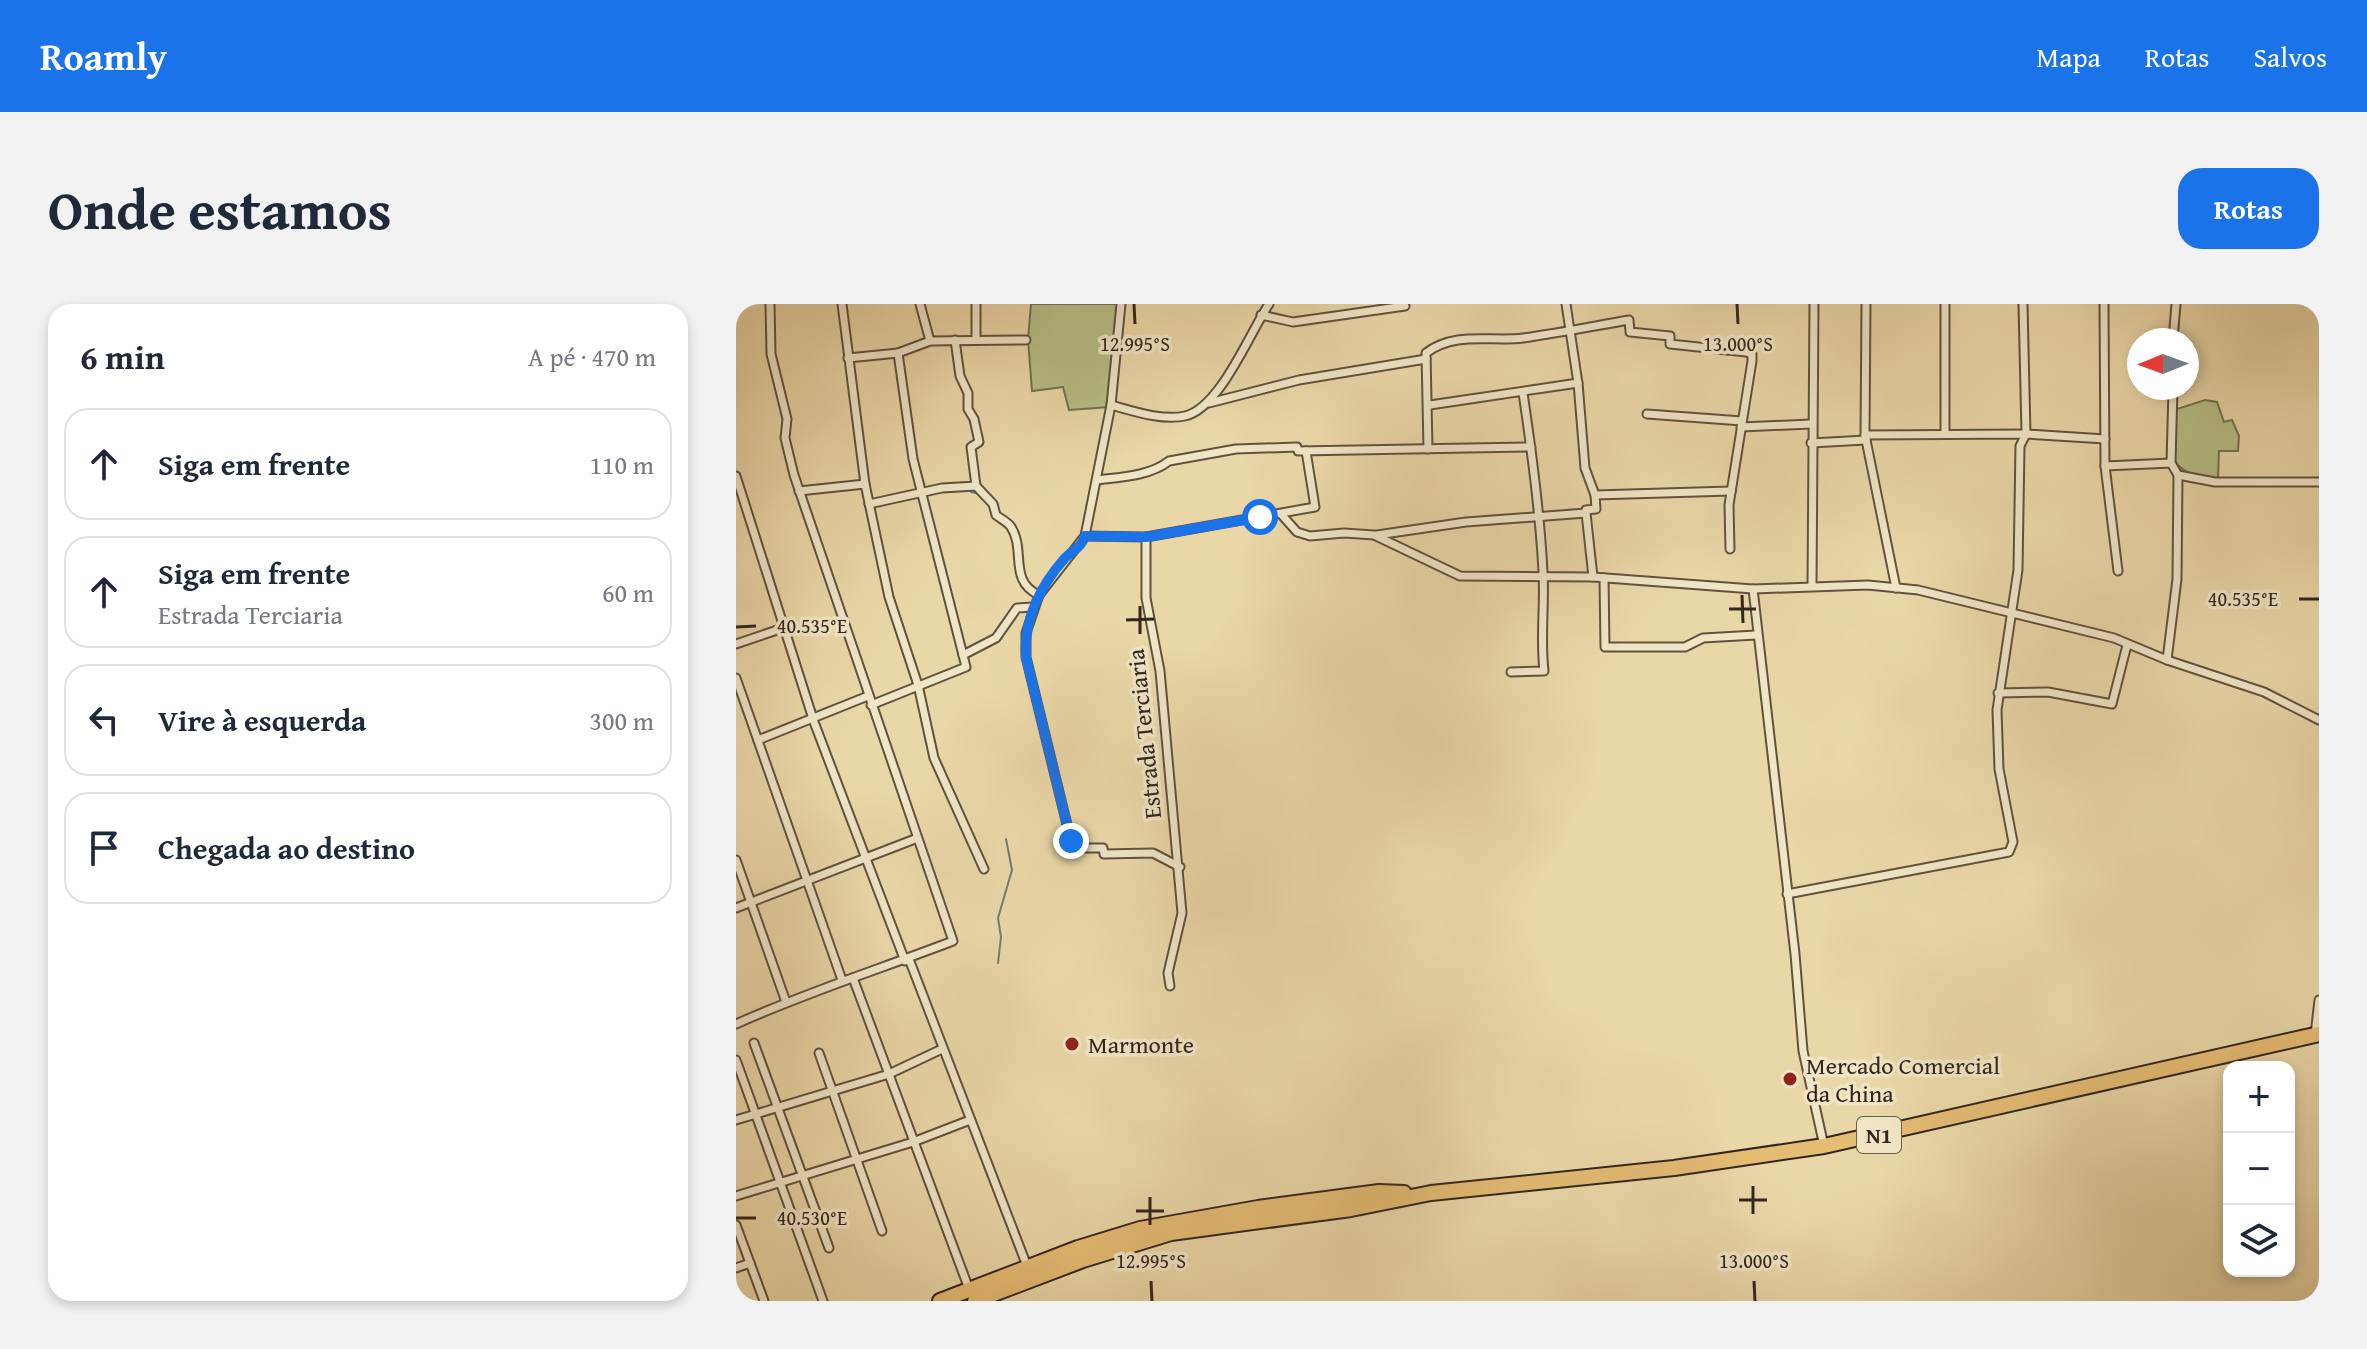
<!DOCTYPE html>
<html lang="pt">
<head>
<meta charset="utf-8">
<style>
  :root { --surface:#fff; --page:#f2f2f3; --text:#1f2937; --muted:#747a83; --line:#e0e1e3; --accent:#1a73e8 }
  body { margin:0; font-family:"Gentium Book Plus",serif; background:var(--page); color:var(--text) }
  .controls { position:absolute; right:24px; bottom:24px; display:grid; overflow:hidden; border-radius:16px; box-shadow:0 4px 12px #0003 }
  .controls button { width:72px; height:72px; display:grid; place-items:center; padding:0; border:0; border-bottom:2px solid var(--line); background:var(--surface); color:var(--text); font:40px sans-serif }
  .compass { position:absolute; left:1391px; top:24px; width:72px; height:72px; border-radius:50%; background:var(--surface); box-shadow:0 4px 12px #0003; rotate:269deg }
  .stop { position:absolute; width:24px; height:24px; margin:-18px; border:6px solid #1a73e8; border-radius:50%; background:#fff }
  .stop.end { background:#1a73e8; border-color:#fff; box-shadow:0 2px 8px #0008 }
  .list { margin:0; padding:0; list-style:none }
  h2 { display:flex; justify-content:space-between; align-items:center; height:104px; margin:0; padding:0 32px; font-size:34px }
  h2 small { font-size:26px; font-weight:400; color:var(--muted) }
  .list li { display:grid; grid-template-columns:52px 1fr auto; gap:24px; align-items:center; box-sizing:border-box; height:112px; margin:0 16px 16px; padding:0 16px; border:2px solid var(--line); border-radius:24px }
  .list b { display:block; font-size:30px; white-space:nowrap }
  .list p { margin:0; font-size:26px; white-space:nowrap; color:var(--muted) }
  .list em { font-size:26px; font-style:normal; color:var(--muted) }
  .icon { flex:none; width:44px; height:44px; fill:none; stroke:currentColor; stroke-width:2; stroke-linecap:round; stroke-linejoin:round }
  .map { position:relative; flex:none; width:1583px; height:997px; overflow:hidden; border-radius:24px }
  header { display:flex; align-items:center; gap:48px; box-sizing:border-box; height:112px; padding:0 40px; background:var(--accent); color:#fff }
  header strong { font-size:38px }
  nav { display:flex; gap:44px; margin-inline-start:auto; font-size:28px }
  .intro { display:flex; align-items:center; justify-content:space-between; box-sizing:border-box; height:192px; padding:0 48px }
  h1 { margin:0; font-size:56px }
  .button { padding:20px 36px; border-radius:24px; background:var(--accent); color:#fff; font-size:28px; font-weight:700 }
  main { display:flex; gap:48px; padding:0 48px }
  aside { flex:1; background:var(--surface); border-radius:24px; box-shadow:0 4px 12px #0003 }
  .map>svg:first-child { display:block }
  .green { fill:#b7be87; stroke:#757252; stroke-width:2 }
  .lines { fill:none; stroke-linecap:round; stroke-linejoin:round }
  .stream { stroke:#707e70; stroke-width:2 }
  .street-casing { stroke:#615240; stroke-width:11 }
  .highway-casing { stroke:#33251e; stroke-width:18 }
  .street { stroke:#f1e5c6; stroke-width:7 }
  .highway { stroke:#e5bc74; stroke-width:14 }
  .route { stroke:#1a73e8; stroke-width:10 }
  .ticks { fill:none; stroke:#33251e; stroke-width:3 }
  .poi-dot { fill:#8f2418; stroke:#f1e5c6; stroke-width:3 }
  .labels { text-anchor:middle; dominant-baseline:central; stroke-width:7; stroke-linejoin:round; paint-order:stroke }
  .shield { fill:#f1e5c6; stroke:#6c5f50; stroke-width:2 }
  .shield-label { font-size:22px; font-weight:bold; fill:#33251e }
  .street-label { font-size:24px; fill:#33251e; stroke:#f1e5c6 }
  .poi-label { font-size:24px; fill:#33251e; stroke:#f1e5c6; text-anchor:start }
  .ticks-label { font-size:20px; text-anchor:middle; fill:#33251e; stroke:#f1e5c6; stroke-width:7; stroke-linejoin:round; paint-order:stroke }
</style>
</head>
<body>
<header>
<strong>Roamly</strong>
<nav><a>Mapa</a><a>Rotas</a><a>Salvos</a></nav>
</header>
<div class="intro"><h1>Onde estamos</h1><a class="button">Rotas</a></div>
<main>
<aside>
<h2>6 min<small>A pé · 470 m</small></h2>
<ul class="list">
<li><svg class="icon" aria-label="ahead" viewBox="0 0 24 24"><path d="M12 20V5M6 11l6-6 6 6"/></svg><div><b>Siga em frente</b></div><em>110 m</em></li>
<li><svg class="icon" aria-label="ahead" viewBox="0 0 24 24"><path d="M12 20V5M6 11l6-6 6 6"/></svg><div><b>Siga em frente</b><p>Estrada Terciaria</p></div><em>60 m</em></li>
<li><svg class="icon" aria-label="left" viewBox="0 0 24 24"><path d="M17 20v-9H6M10 6l-5 5 5 5"/></svg><div><b>Vire à esquerda</b></div><em>300 m</em></li>
<li><svg class="icon" aria-label="arrive" viewBox="0 0 24 24"><path d="M6 21V4h12l-3 4 3 4H6"/></svg><div><b>Chegada ao destino</b></div></li>
</ul>
</aside>
<div class="map">
<svg width="1583" height="997" viewBox="0 0 1583 997">
  <rect width="100%" height="100%" fill="#ead7a8"/>
  <filter id="stains"><feTurbulence type="fractalNoise" baseFrequency=".0025" numOctaves="4"/><feColorMatrix values="0 0 0 0 .2 0 0 0 0 .09 0 0 0 0 .02 0 0 0 .5 -.17"/></filter>
  <radialGradient id="worn" r=".72"><stop offset=".6" stop-color="#630" stop-opacity="0"/><stop offset="1" stop-color="#630" stop-opacity=".3"/></radialGradient>
  <!-- green -->
  <g class="green">
    <path d="M295 0H383L374 103 333 106 327 83 296 87 292 35Z"/>
    <path d="M1469 96 1481 98 1488 118 1496 116 1503 132 1502 147H1483L1482 175C1466 174 1445 170 1438 155V106Z"/>
  </g>
  <g class="lines">
    <!-- stream -->
    <g class="stream">
      <path d="M235 188 244 190"/>
      <path d="M135 223 140 248"/>
      <path d="M284 237 285 258"/>
      <path d="M262 659 265 633 262 614 276 566 270 535"/>
    </g>
    <!-- street casing -->
    <g class="street-casing">
      <g id="street">
        <path d="M106 0 129 180 153 293 182 381 198 454 248 565"/>
        <path d="M184 0 194 37"/>
        <path d="M240 0V36"/>
        <path d="M385 0 375 101 349 232 303 291 290 329V353L335 537 348 544H367L368 550 417 549 444 563"/>
        <path d="M830 0 842 79 849 164 859 191 995 187"/>
        <path d="M1130 0 1129 131 1160 284"/>
        <path d="M1209 0V130"/>
        <path d="M1368 0 1369 162 1382 267"/>
        <path d="M525 11 557 18 669 2"/>
        <path d="M1437 36 1440 0"/>
        <path d="M112 54 162 49 194 37 290 36"/>
        <path d="M473 99 563 76 690 55"/>
        <path d="M375 101C397 107 426 117 449 112 484 104 513 30 533 0"/>
        <path d="M694 101 842 79"/>
        <path d="M911 110 1006 117"/>
        <path d="M1005 123 1075 120"/>
        <path d="M1129 131 1290 130 1369 135"/>
        <path d="M1075 139 1130 136"/>
        <path d="M692 145 690 49C719 27 755 38 787 34 823 29 858 22 893 16L894 28 934 32V40L1010 48 1016 50V57L993 201 994 245"/>
        <path d="M1435 159 1437 84"/>
        <path d="M1369 162 1435 159 1442 171 1479 178H1583"/>
        <path d="M0 172 78 418 169 657"/>
        <path d="M361 176C385 173 414 172 433 157L500 145 561 143 562 147 795 143"/>
        <path d="M240 182 257 200 260 211C265 215 272 218 275 223 290 246 272 277 303 291"/>
        <path d="M63 187 129 180"/>
        <path d="M133 200 206 184 240 182 235 143 243 138 238 115 232 105V89L224 72 219 36"/>
        <path d="M850 209 857 273"/>
        <path d="M545 210 561 228 574 232 608 229 638 231 724 272 857 273 1017 285 1132 281 1182 286 1378 334 1431 356 1528 388 1583 416"/>
        <path d="M641 231 730 218 850 209V206L860 205 859 191"/>
        <path d="M349 232 410 233V294L424 367 446 609 432 669 434 682"/>
        <path d="M410 233 579 203 570 147"/>
        <path d="M868 274 869 343H949L967 334 1020 331"/>
        <path d="M1076 281 1078 0"/>
        <path d="M1017 285 1059 650 1067 747 1088 842"/>
        <path d="M0 340 47 324"/>
        <path d="M227 351 260 334 281 304 297 303"/>
        <path d="M1431 356 1441 275 1442 171"/>
        <path d="M775 368 808 367C804 333 809 301 807 268 804 208 796 149 787 89"/>
        <path d="M0 374 106 676"/>
        <path d="M1262 389 1312 388 1376 400 1391 341"/>
        <path d="M135 401 230 363 177 155 162 49"/>
        <path d="M22 436 132 392"/>
        <path d="M0 556 50 698"/>
        <path d="M1051 590 1273 548 1277 538 1263 465 1261 406 1282 266 1284 142 1290 130 1287 0"/>
        <path d="M0 604 179 535"/>
        <path d="M173 655 291 962"/>
        <path d="M117 674 233 985"/>
        <path d="M0 720C71 688 144 665 217 637L58 171 49 134 51 115 35 50 34 0"/>
        <path d="M1579 731 1583 696"/>
        <path d="M18 739 93 944"/>
        <path d="M83 749 146 927"/>
        <path d="M0 756 87 997"/>
        <path d="M0 816 153 770 206 745"/>
        <path d="M0 892 177 838 234 816"/>
        <path d="M0 921 28 997"/>
        <path d="M0 964 14 959"/>
      </g>
    </g>
    <!-- highway casing -->
    <g class="highway-casing">
      <g id="highway">
        <path d="M204 997 342 944 404 925 522 904 643 888 668 889"/>
        <path d="M239 997 347 956 435 929 615 905 695 889 938 864 1088 842 1583 730"/>
      </g>
    </g>
    <!-- street -->
    <use href="#street" class="street"/>
    <!-- highway -->
    <use href="#highway" class="highway"/>
  </g>
  <g class="lines">
    <!-- route -->
    <path class="route" d="M335 537 290 353C287 316 305 281 329 254 337 246 345 244 349 232L410 233 524 213"/>
  </g>
  <!-- ticks -->
  <path class="ticks" d="M398 0 399 20M1001 0 1002 20M1006 291 1007 319M1563 295H1583M404 302V330M993 305H1020M390 316 418 315M0 323 20 322M1017 882V910M414 893V921M1003 896H1031M400 907H428M0 914H20M415 977 416 997M1018 977 1019 997"/>
  <!-- markers -->
  <g class="poi-dot">
    <circle cx="336" cy="740" r="8"/>
    <circle cx="1054" cy="775" r="8"/>
  </g>
  <g class="labels">
    <!-- shield labels -->
    <rect class="shield" x="1121" y="813" width="44" height="36" rx="6"/>
    <g class="shield-label">
      <text x="1143" y="831">N1</text>
    </g>
    <!-- street labels -->
    <g class="street-label">
      <text transform="translate(408 430) rotate(-96)">Estrada Terciaria</text>
    </g>
    <!-- poi labels -->
    <g class="poi-label">
      <text x="352" y="740">Marmonte</text>
      <text x="1070" y="761">Mercado Comercial<tspan x="1070" dy="28">da China</tspan></text>
    </g>
  </g>
  <g class="ticks-label">
    <text x="399" y="47">12.995°S</text>
    <text x="1002" y="47">13.000°S</text>
    <text x="1507" y="302">40.535°E</text>
    <text x="76" y="329">40.535°E</text>
    <text x="76" y="921">40.530°E</text>
    <text x="415" y="964">12.995°S</text>
    <text x="1018" y="964">13.000°S</text>
  </g>
  <rect width="100%" height="100%" filter="url(#stains)"/>
  <rect width="100%" height="100%" fill="url(#worn)"/>
</svg>
<div class="controls">
<button>+</button>
<button>−</button>
<button><svg class="icon" aria-label="layers" viewBox="0 0 24 24"><path d="M12 4l9 5-9 5-9-5zM3 14l9 5 9-5"/></svg></button>
</div>
<svg class="compass" viewBox="-18 -18 36 36"><path d="M0-13l5 13h-10z" fill="#e53935"/><path d="M0 13l5-13h-10z" fill="#747a83"/></svg>
<div class="stop" style="left:524px;top:213px"></div>
<div class="stop end" style="left:335px;top:537px"></div>
</div>
</main>
</body>
</html>
